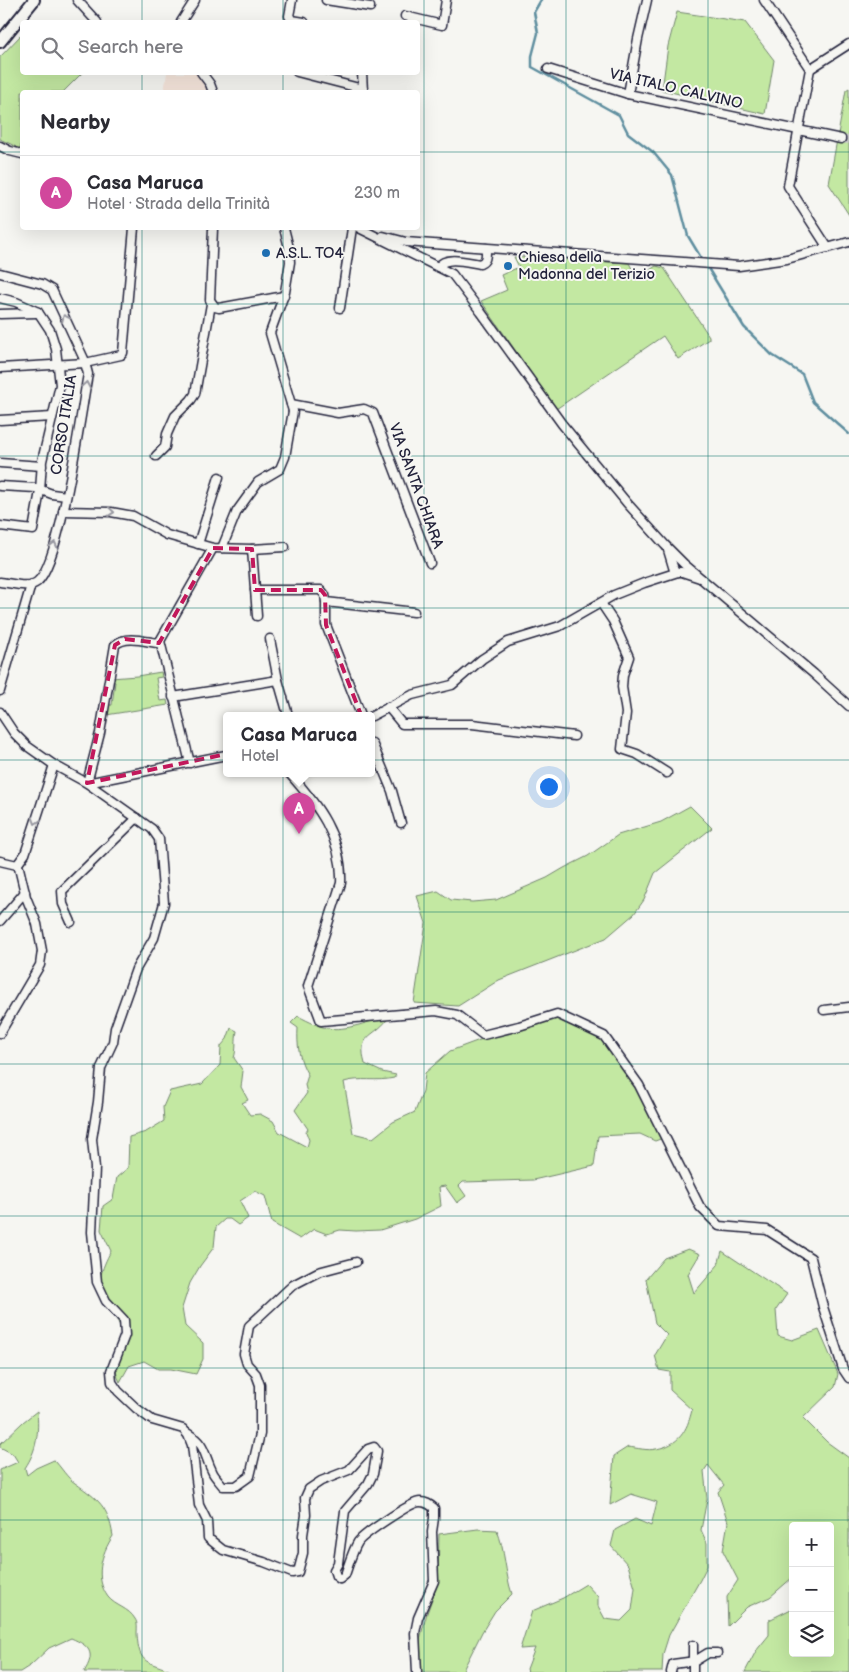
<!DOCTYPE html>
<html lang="en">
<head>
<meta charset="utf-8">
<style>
  :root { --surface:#fff; --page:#f7f7f7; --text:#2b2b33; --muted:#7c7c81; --line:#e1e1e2; --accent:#1f6fb2 }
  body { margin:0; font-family:"Balsamiq Sans",sans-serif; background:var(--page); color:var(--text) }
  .controls { position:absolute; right:15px; bottom:15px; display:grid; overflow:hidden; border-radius:5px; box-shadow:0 5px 20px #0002 }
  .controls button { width:45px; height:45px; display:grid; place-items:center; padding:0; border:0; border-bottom:1px solid var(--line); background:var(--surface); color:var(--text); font:25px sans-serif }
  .you { position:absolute; left:548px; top:786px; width:18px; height:18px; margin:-12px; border:4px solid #fff; border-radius:50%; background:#1a73e8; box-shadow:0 0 0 8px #1a73e833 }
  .badge { display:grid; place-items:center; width:32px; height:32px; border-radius:50%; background:var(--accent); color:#fff; font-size:16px; font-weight:700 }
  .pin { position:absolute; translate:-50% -41px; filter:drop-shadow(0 1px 2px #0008) }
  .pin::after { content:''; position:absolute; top:26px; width:18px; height:15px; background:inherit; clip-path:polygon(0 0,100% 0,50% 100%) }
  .popup { position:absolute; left:223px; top:712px; width:152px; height:65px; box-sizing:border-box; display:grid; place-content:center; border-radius:5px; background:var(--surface); filter:drop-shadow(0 1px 4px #0005); font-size:16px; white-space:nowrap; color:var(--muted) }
  .popup b { font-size:19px; color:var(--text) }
  .popup::after { content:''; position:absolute; left:50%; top:100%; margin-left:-10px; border:10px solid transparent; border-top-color:var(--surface) }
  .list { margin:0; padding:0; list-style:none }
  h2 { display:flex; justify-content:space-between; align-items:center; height:65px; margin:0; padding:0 20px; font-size:21px }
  h2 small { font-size:16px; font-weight:400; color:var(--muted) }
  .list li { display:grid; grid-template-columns:32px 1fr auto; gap:15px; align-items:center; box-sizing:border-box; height:75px; padding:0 20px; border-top:1px solid var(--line) }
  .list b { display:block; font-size:19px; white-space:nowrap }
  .list p { margin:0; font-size:16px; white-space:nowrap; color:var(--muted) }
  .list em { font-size:16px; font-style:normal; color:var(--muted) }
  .icon { flex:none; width:28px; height:28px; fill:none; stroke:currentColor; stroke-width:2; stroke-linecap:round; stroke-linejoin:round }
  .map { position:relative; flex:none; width:849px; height:1672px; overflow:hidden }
  .search { position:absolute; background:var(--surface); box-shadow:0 5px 20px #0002; left:20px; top:20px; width:400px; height:55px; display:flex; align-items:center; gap:12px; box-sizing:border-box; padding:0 18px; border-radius:5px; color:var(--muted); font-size:19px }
  .panel { position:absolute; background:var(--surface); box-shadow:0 5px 20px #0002; left:20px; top:90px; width:400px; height:140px; border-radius:5px }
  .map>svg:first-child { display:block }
  .built { fill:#f6e6dc }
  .green { fill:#c3e8a2; stroke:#72856e }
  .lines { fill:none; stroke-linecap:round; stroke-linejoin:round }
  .stream { stroke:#5e8e9f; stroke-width:2.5 }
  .minor-tunnel { stroke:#cccccd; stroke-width:8; stroke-dasharray:8 4; stroke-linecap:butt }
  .minor-casing { stroke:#22223b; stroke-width:11 }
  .tertiary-casing { stroke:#22223b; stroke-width:14 }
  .minor { stroke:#f6f6f2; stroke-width:8 }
  .tertiary { stroke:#f6f6f2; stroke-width:10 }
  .oneway { stroke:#9797a0 }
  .marked { fill:none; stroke:#c2185b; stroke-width:4; stroke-dasharray:10 6; stroke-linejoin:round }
  .grid { fill:none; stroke:#0f766e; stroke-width:1; stroke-opacity:0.55 }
  .poi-dot { fill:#1f6fb2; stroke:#f6f6f2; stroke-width:2 }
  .labels { text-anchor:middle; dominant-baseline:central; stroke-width:4; stroke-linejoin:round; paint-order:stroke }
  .street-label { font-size:15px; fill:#22223b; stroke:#f6f6f2 }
  .poi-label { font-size:15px; fill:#22223b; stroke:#f6f6f2; text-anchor:start }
</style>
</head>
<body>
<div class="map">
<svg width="849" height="1672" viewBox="0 0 849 1672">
  <rect width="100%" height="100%" fill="#f6f6f2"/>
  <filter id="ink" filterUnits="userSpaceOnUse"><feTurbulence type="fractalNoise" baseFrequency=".02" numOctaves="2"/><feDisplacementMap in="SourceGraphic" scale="10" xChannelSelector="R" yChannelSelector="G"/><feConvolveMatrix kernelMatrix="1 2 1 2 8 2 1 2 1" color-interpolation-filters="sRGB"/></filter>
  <g filter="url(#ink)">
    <!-- built -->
    <path class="built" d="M167 73H201L210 92H160V91H164Z"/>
    <!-- green -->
    <g class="green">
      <path d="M677 12 745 22 774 60 765 114 662 90 668 46Z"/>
      <path d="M22 34V72L82 73 63 92H22V143L19 150C14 144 7 143 0 139V57Z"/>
      <path d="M849 88V215L829 184 846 90Z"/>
      <path d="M514 257 629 263 637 278 656 266 664 268 709 336V339L678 359 663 336 556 409 481 301 507 290 501 275 519 267Z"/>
      <path d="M161 672 162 677 156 678 160 701 167 700 168 705 106 715V705H112L115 682 110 681 111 678 137 676Z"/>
      <path d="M690 806 712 828 655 873 644 900 634 914 606 938 499 980 458 1006 414 1003 426 923 417 896 438 891 451 900 472 902 496 900 547 878 564 868 588 856 618 835 661 822Z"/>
      <path d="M298 1016C323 1029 331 1032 359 1025 369 1022 377 1019 387 1020 373 1038 357 1034 365 1064L382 1072 396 1075 394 1078C377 1082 360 1077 344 1082L353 1133 373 1138 393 1122 415 1112 423 1091 425 1073 450 1051 528 1022 558 1018 604 1040 631 1068 663 1138 655 1141 640 1134 598 1136 594 1166 533 1180 463 1182 459 1186 466 1196 457 1203 445 1186 439 1187 441 1206 415 1219 380 1230 356 1231 340 1230 327 1234 314 1229 300 1239 272 1223 265 1196 255 1191 240 1201 248 1218 238 1225 230 1219H225L216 1227 214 1247 200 1266 190 1283 182 1308 185 1326 203 1343V1359L196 1374 171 1369H158L144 1361 129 1366 120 1382C114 1370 114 1361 117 1348 118 1343 121 1338 121 1333 121 1321 112 1315 106 1306 93 1290 102 1267 111 1251L101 1230 103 1206 113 1199 117 1177 128 1168 129 1137 146 1132 164 1121 163 1107 170 1091 202 1084 220 1065 221 1046 227 1039 231 1028 237 1031C235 1041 237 1049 234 1058L243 1071 241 1087 248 1100 242 1103 250 1115 260 1114 273 1121 279 1132 307 1147 309 1140 306 1132 308 1129 295 1110 307 1093 305 1085 308 1075C299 1060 297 1046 298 1028L291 1023Z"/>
      <path d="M688 1249 700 1254 688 1274 694 1293 718 1265 722 1251 787 1294 776 1310 778 1336 792 1340 819 1330 838 1374 835 1387 803 1418 827 1442 849 1458V1672H745L756 1651 769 1635V1620L793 1608V1653H830V1526H793V1577L770 1597 747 1607 728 1626 727 1597 738 1580 723 1551 728 1522 718 1492 724 1485 708 1465 704 1471 707 1499 701 1530 707 1543V1566L700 1580 669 1635 663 1654 662 1672H528L527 1669 535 1648 520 1649 532 1611 563 1598 586 1584 598 1597V1606L605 1619 621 1621 632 1610 635 1588 628 1565 611 1546 615 1530 635 1519 651 1526 657 1502 631 1494 610 1505 614 1456 628 1447C637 1448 648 1451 656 1449 679 1445 687 1431 692 1410L670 1390V1372L659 1370 655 1355 667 1335 655 1323 646 1279 664 1258Z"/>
      <path d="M37 1411C39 1432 37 1450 25 1468L27 1475 36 1468 54 1460C61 1467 67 1478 75 1483 99 1500 108 1506 113 1536 101 1554 94 1578 108 1597 115 1606 129 1608 135 1619 138 1623 137 1629 137 1634 139 1667 148 1660 173 1672H84C96 1653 90 1646 71 1638L49 1648 31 1665 20 1672H0V1470L18 1462 13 1454 0 1447V1444L23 1422Z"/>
      <path d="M478 1529 497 1530C505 1550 505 1573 512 1594L495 1611 482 1632 462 1672H420V1639L427 1613 438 1582 439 1534Z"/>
    </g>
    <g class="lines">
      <!-- stream -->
      <g class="stream">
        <path d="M541 0 534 12 538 33 532 56V67L619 115 628 133 653 152 672 175 688 236 703 261"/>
        <path d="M706 265 744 327 772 355 802 374 813 402 849 434"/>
      </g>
      <!-- minor-tunnel -->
      <path class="minor-tunnel" d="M841 139 849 140"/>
      <!-- minor casing -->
      <g class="minor-casing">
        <g id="minor">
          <path d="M77 0 97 22"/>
          <path d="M292 0 289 16 292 20 304 22"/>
          <path d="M326 0 370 7"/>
          <path d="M764 0 810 69 788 186 828 248"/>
          <path d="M405 16 442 25 446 0"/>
          <path d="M181 22 195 0"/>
          <path d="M548 69 628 94 841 139"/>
          <path d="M810 69 849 44"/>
          <path d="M201 72 210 84 213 92"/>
          <path d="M297 72 363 89"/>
          <path d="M362 72 363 92"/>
          <path d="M628 94 638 39 647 0"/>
          <path d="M0 146 10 151 22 154"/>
          <path d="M213 228 210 300 215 307 219 308 284 296"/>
          <path d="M359 228 452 274 481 312 562 424 627 503 665 545 684 564 814 674 849 706"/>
          <path d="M383 236 406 242 419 243 739 266 787 259 849 242"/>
          <path d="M438 267C446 255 467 262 480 264 487 261 486 255 486 248"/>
          <path d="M0 273 42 284 52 290 84 359 88 374C81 411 61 563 37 582 28 589 11 583 0 582"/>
          <path d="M0 298 16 302 38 312"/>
          <path d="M340 308 352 228"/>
          <path d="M0 314 36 313"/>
          <path d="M0 368 85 363 121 355 123 353 134 228"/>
          <path d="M291 404 338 413 364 409 373 413 430 563"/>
          <path d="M0 420 52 417"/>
          <path d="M156 456 165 447 167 434 175 416 191 400 195 394 211 304"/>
          <path d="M0 463 42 466"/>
          <path d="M0 486 36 488 52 494 66 496"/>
          <path d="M63 511 111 512 133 516 167 535 213 548 252 549 285 547"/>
          <path d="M0 526 33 530 40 491 42 461 60 385 56 349 50 330 38 312"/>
          <path d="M198 544 219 477"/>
          <path d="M222 548 237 511 258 482 280 469 285 457 293 411 270 333 285 292 290 262 289 248 284 228"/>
          <path d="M252 549 257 616"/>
          <path d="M668 550 674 570 678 572"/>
          <path d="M255 590H321L325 595 326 602V625L361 715"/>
          <path d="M326 602 414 612"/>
          <path d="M601 603 613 621 629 657 623 675 622 687 626 713 622 749 637 754 667 773"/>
          <path d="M270 639 278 680 288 715"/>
          <path d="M160 641 157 643C144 641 125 635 115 645L100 733 87 783 152 829 159 839 164 903 154 938 136 969 115 1028 113 1042 101 1068 98 1102 92 1139 95 1168 92 1232 97 1282 106 1301 124 1320 125 1335 111 1371 112 1382 118 1391 136 1408 152 1420 183 1429 188 1435 192 1445 199 1505 207 1521 208 1538 223 1550 264 1562 292 1573 298 1572 303 1553V1535L306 1515 305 1498 309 1489 321 1481 349 1470 368 1449 374 1447 377 1451 373 1474 368 1484 345 1511 338 1563 334 1570 336 1576 340 1579 345 1575C349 1564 352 1552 358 1542 364 1534 411 1502 420 1502 426 1502 429 1504 434 1508V1518L432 1532 434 1581 418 1618 415 1633 417 1672"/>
          <path d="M0 691 31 585"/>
          <path d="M173 697 278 680"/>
          <path d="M388 707 402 724H472L574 736"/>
          <path d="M0 712 14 733 27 746 54 765 87 783 226 755"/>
          <path d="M372 716 412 695 452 685 482 659 508 642 560 626 614 595 644 583 678 572H682L700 578"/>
          <path d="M372 743 392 791 401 823"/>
          <path d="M190 763 160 641 213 548"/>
          <path d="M289 773C317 804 343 838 341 883L308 986 321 1021 436 1011 457 1015 483 1035 519 1026 557 1014 604 1036 639 1085 700 1207 719 1226 767 1230 811 1258 823 1307 843 1369 849 1378"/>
          <path d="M0 861 17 865 19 868 26 897 37 924 42 951 40 965 0 1033"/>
          <path d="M17 865 25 854 54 765"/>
          <path d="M0 921 25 892"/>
          <path d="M71 922 63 904 62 891 137 818"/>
          <path d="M824 1010 849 1007"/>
          <path d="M187 1433C207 1445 203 1454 213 1473 215 1477 220 1482 223 1486H236L250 1476 260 1434V1385L256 1374 247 1364 244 1354 249 1326 293 1285 318 1272 356 1262"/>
          <path d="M671 1672 673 1664 695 1661 708 1653H717"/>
          <path d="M693 1672V1645"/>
        </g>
      </g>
      <!-- tertiary casing -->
      <g class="tertiary-casing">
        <path id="tertiary" d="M0 42 34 0"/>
      </g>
      <!-- minor -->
      <use href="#minor" class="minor"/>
      <!-- tertiary -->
      <use href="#tertiary" class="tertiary"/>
    </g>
    <!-- one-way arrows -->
    <defs><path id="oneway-chevron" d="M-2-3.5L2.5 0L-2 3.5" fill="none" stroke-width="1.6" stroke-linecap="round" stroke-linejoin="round" transform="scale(1.25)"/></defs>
    <g class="oneway">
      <use href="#oneway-chevron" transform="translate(65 318) rotate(-115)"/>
      <use href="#oneway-chevron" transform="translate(86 385) rotate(-80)"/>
      <use href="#oneway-chevron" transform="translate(111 512) rotate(6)"/>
      <use href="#oneway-chevron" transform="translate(54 545) rotate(-76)"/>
      <use href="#oneway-chevron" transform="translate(36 821) rotate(108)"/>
    </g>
  </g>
  <!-- marked area -->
  <path class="marked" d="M213 548 252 549 255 590H321L325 595 326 625 363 720 265 746 87 783 115 645 125 639 159 643Z"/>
  <!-- grid -->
  <path class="grid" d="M142 0V22M283 0V22M424 0V1672M566 0V1672M708 0V1672M142 72V92M283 72V92M0 152H22M418 152H849M142 228V1672M283 228V1672M0 304H849M0 456H849M0 608H849M0 760H849M0 912H849M0 1064H849M0 1216H849M0 1368H849M0 1520H849"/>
  <!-- markers -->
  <g class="poi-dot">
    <circle cx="266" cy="253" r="5"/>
    <circle cx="508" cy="266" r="5"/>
  </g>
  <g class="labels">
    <!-- street labels -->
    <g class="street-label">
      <text transform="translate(676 89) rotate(13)">VIA ITALO CALVINO</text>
      <text transform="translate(64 425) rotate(-81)">CORSO ITALIA</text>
      <text transform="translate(416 486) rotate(70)">VIA SANTA CHIARA</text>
    </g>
    <!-- poi labels -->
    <g class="poi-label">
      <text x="276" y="253">A.S.L. TO4</text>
      <text x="518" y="257">Chiesa della<tspan x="518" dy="17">Madonna del Terizio</tspan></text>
    </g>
  </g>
</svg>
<div class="controls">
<button>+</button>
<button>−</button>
<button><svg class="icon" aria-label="layers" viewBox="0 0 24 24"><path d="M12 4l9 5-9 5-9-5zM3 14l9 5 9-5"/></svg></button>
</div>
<div class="you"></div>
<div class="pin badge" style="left:299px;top:834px;background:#d1479c">A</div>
<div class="popup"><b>Casa Maruca</b>Hotel</div>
<div class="search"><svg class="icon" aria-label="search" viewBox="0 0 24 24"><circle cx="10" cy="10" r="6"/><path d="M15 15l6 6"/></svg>Search here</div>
<section class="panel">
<h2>Nearby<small></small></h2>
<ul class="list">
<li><span class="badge" style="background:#d1479c">A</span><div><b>Casa Maruca</b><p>Hotel · Strada della Trinità</p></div><em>230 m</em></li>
</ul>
</section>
</div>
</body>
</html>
